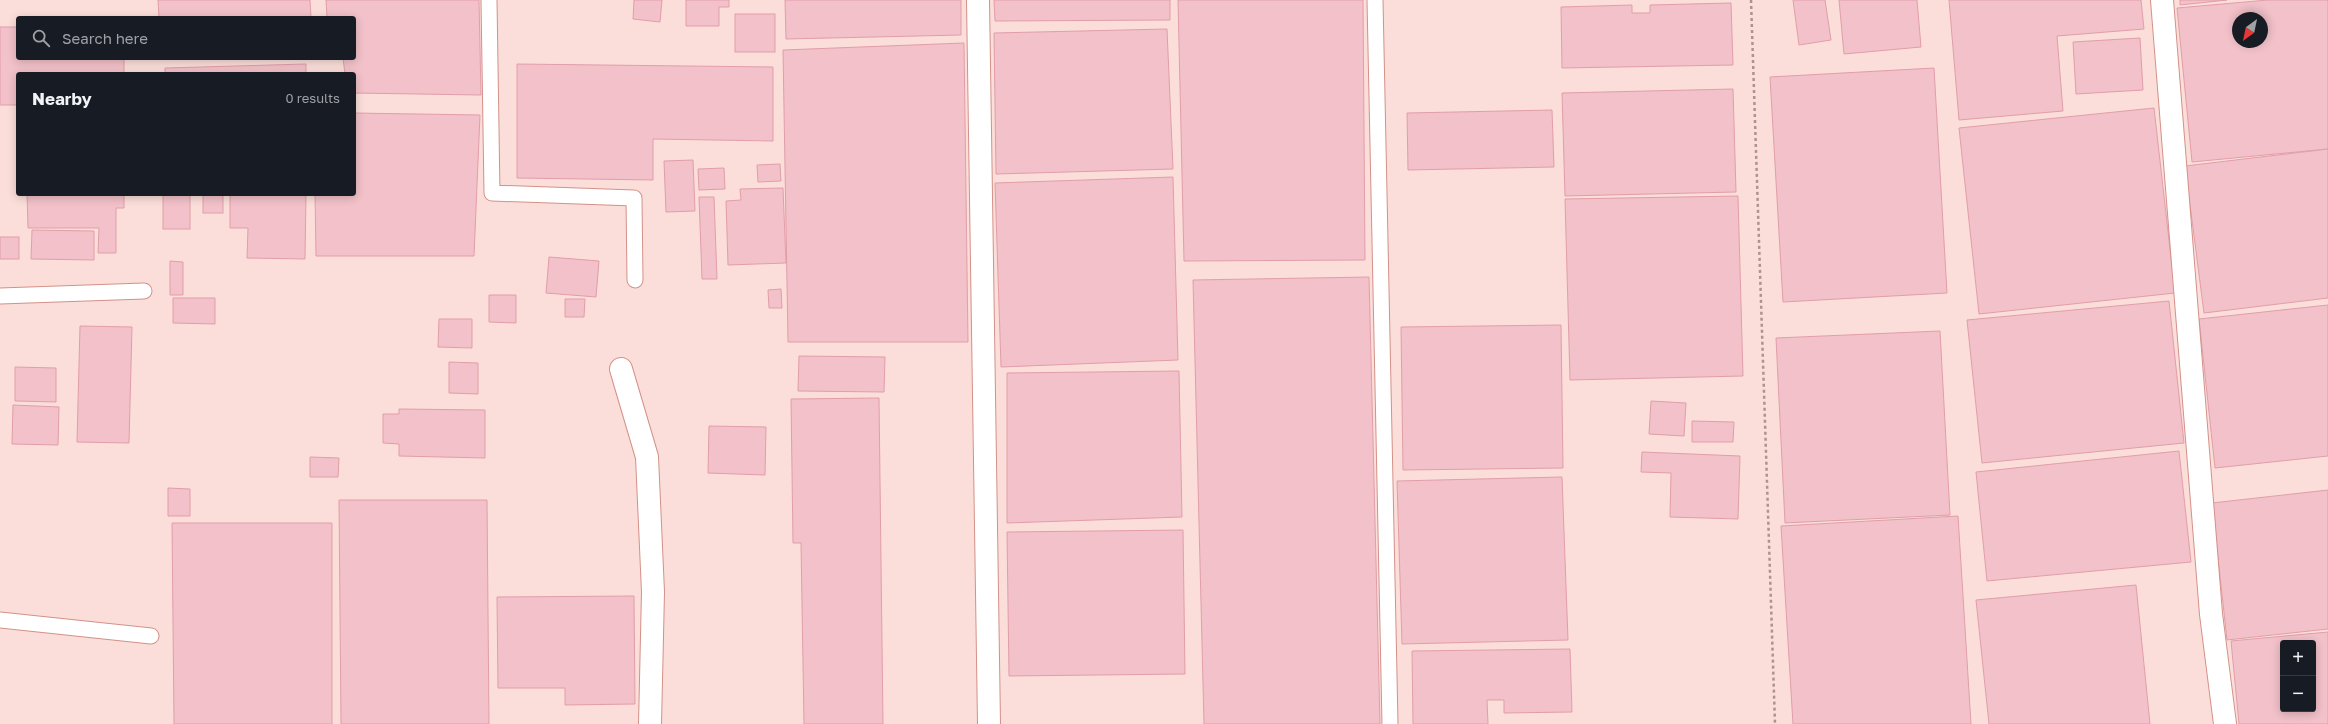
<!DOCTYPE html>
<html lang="en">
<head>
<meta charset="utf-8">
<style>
  :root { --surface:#171b24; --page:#242831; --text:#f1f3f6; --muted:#9ea1a6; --line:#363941 }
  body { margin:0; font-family:"Golos Text",sans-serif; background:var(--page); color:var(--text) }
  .controls { position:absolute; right:12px; bottom:12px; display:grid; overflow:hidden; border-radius:4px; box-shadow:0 2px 10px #0003 }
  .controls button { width:36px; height:36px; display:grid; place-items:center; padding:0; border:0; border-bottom:1px solid var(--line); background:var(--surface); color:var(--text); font:20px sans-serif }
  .compass { position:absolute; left:2232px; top:12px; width:36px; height:36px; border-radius:50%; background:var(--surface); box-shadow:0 2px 10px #0003; rotate:213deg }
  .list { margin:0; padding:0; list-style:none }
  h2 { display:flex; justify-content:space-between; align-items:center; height:52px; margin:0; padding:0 16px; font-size:17px }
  h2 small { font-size:13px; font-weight:400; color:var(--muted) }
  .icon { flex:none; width:22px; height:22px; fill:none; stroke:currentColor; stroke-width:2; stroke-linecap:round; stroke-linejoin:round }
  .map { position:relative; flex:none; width:2328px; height:724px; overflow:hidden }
  .search { position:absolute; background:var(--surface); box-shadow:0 2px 10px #0003; left:16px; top:16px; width:340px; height:44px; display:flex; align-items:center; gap:10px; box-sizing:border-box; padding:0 14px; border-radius:4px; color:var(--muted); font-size:15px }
  .panel { position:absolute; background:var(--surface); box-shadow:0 2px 10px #0003; left:16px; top:72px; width:340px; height:124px; border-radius:4px }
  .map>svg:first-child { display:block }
  .building { fill:#f2c1c9; stroke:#e19ea9; fill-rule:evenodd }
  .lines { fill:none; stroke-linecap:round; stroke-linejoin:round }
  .lane-casing { stroke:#d39188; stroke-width:17 }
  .street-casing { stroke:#d39188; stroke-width:24 }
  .path { stroke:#ad928e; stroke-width:2.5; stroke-dasharray:3 3; stroke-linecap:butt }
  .lane { stroke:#fff; stroke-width:15 }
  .street { stroke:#fff; stroke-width:22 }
</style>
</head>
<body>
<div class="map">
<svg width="2328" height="724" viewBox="0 0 2328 724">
  <rect width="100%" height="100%" fill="#fbded9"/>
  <!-- building -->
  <g class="building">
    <path d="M158 0H310L311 18H159Z"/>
    <path d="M326 0H479L481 95 354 93V74H345L343 58H341H354V18H327Z"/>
    <path d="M634 0H662L660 22 633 19Z"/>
    <path d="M686 0H729V7H719V26H686Z"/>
    <path d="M785 0H961V35L786 39Z"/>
    <path d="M994 0H1170V20L995 21Z"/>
    <path d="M1178 0H1363L1365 260 1184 261Z"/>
    <path d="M1793 0H1825L1831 40 1799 45Z"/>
    <path d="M1839 0H1917L1921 47 1844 54Z"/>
    <path d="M1949 0H2141L2144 29 2057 36 2063 111 1959 120Z"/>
    <path d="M2180 0H2227L2180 5Z"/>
    <path d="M2268 0H2328V149L2192 162 2177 8ZM2238 18H2262V42H2238Z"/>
    <path d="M1731 3 1733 65 1562 68 1561 7 1632 5V13H1650V5Z"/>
    <rect x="735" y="14" width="40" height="38"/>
    <path d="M0 27H18V58H124V74H18V105H0Z"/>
    <path d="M1167 29 1173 169 996 174 994 33Z"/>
    <path d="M2140 38 2143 90 2076 94 2073 42Z"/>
    <path d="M964 43 968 342H788L783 50Z"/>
    <path d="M306 64V74H165V68Z"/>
    <path d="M517 64 773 67V141L653 139V180L517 178Z"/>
    <path d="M1934 68 1947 293 1783 302 1770 77Z"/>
    <path d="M1733 89 1736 192 1565 196 1562 93Z"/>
    <path d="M2154 108 2175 293 1979 314 1959 128Z"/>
    <path d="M1552 110 1554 167 1408 170 1407 113Z"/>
    <path d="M354 113 480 115 474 256H316L315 194H354Z"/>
    <path d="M2328 149V298L2204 313 2185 166Z"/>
    <path d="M693 160 695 211 666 212 664 161Z"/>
    <path d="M780 164 781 181 758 182 757 165Z"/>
    <path d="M724 168 725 189 699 190 698 169Z"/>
    <path d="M1173 177 1178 360 1001 367 995 183Z"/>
    <path d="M783 188 786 263 728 265 726 201 741 200 740 189Z"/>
    <path d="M27 194H124V208H116V253H98L99 228H28Z"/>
    <rect x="163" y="194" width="27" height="35"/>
    <rect x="203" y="194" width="20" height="19"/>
    <path d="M230 194H306L305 259 247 258 248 228H230Z"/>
    <path d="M1738 196 1743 376 1570 380 1565 199Z"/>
    <path d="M699 197H714L717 279H702Z"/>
    <path d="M32 230 94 231V260L31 259Z"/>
    <rect x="0" y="237" width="19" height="22"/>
    <path d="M549 257 599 261 596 297 546 293Z"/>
    <path d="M170 261 183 262V295H170Z"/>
    <path d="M1369 277 1380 724H1204L1193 280Z"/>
    <path d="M781 289 782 308H769L768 290Z"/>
    <path d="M489 295H516V323L489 322Z"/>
    <path d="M173 298H215V324L173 323Z"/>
    <path d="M565 299H585L584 317H565Z"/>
    <path d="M2169 301 2184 443 1982 463 1967 320Z"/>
    <path d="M2328 305V456L2215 468 2199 319Z"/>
    <path d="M439 319H472V348L438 347Z"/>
    <path d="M1561 325 1563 468 1403 470 1401 327Z"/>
    <path d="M80 326 132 327 129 443 77 442Z"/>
    <path d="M1940 331 1950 515 1785 523 1776 338Z"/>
    <path d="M799 356 885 357 884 392 798 391Z"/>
    <path d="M449 362 478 363V394L449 393Z"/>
    <path d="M15 367 56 368V402L15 401Z"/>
    <path d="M1179 371 1182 517 1007 523V373Z"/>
    <path d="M879 398 883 724H804L801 543H793L791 399Z"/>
    <path d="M1651 401 1686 403 1684 436 1649 434Z"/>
    <path d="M13 405 59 407 58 445 12 444Z"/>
    <path d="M399 409 485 410V458L399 456V444L383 443V414H399Z"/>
    <path d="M1692 421 1734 422 1733 442H1692Z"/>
    <path d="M709 426 766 427 765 475 708 473Z"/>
    <path d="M2179 451 2191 562 1987 581 1976 472Z"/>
    <path d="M1642 452 1740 456 1738 519 1670 517 1671 473 1641 472Z"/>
    <path d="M310 457 339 458 338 477H310Z"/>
    <path d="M1562 477 1568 640 1402 644 1397 481Z"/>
    <path d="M168 488 190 489V516H168Z"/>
    <path d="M2328 490V629L2227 640 2212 503Z"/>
    <path d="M339 500H487L489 724H341Z"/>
    <path d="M1958 516 1971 724H1793L1781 526Z"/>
    <path d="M172 523H332V724H174Z"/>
    <path d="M1183 530 1185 674 1009 676 1007 532Z"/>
    <path d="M2136 585 2150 724H1989L1976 600Z"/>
    <path d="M634 596 635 704 565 705V688H498L497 597Z"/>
    <path d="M2328 632V724H2239L2231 641ZM2283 643H2313V709H2283Z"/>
    <path d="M1570 649 1572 712 1504 713V700H1487L1488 724H1413L1412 651Z"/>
  </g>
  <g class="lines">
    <!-- lane casing -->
    <g class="lane-casing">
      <g id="lane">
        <path d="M489 0 492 193 634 198 635 280"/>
        <path d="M1375 0 1390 724"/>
        <path d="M0 296 144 291"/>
        <path d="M0 620 151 636"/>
      </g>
    </g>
    <!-- street casing -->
    <g class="street-casing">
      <g id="street">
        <path d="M978 0 989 724"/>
        <path d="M2162 0 2211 614 2225 724"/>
        <path d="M621 369 647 457 653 592 650 724"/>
      </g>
    </g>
    <!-- path -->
    <path class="path" d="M1751 0 1775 724"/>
    <!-- lane -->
    <use href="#lane" class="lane"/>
    <!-- street -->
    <use href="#street" class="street"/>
  </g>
</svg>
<div class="controls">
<button>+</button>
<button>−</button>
</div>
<svg class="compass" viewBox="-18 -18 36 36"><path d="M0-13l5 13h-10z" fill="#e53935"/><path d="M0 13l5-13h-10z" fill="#9ea1a6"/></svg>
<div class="search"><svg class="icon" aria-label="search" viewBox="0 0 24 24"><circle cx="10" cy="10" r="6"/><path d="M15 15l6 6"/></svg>Search here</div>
<section class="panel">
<h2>Nearby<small>0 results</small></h2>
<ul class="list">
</ul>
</section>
</div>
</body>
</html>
